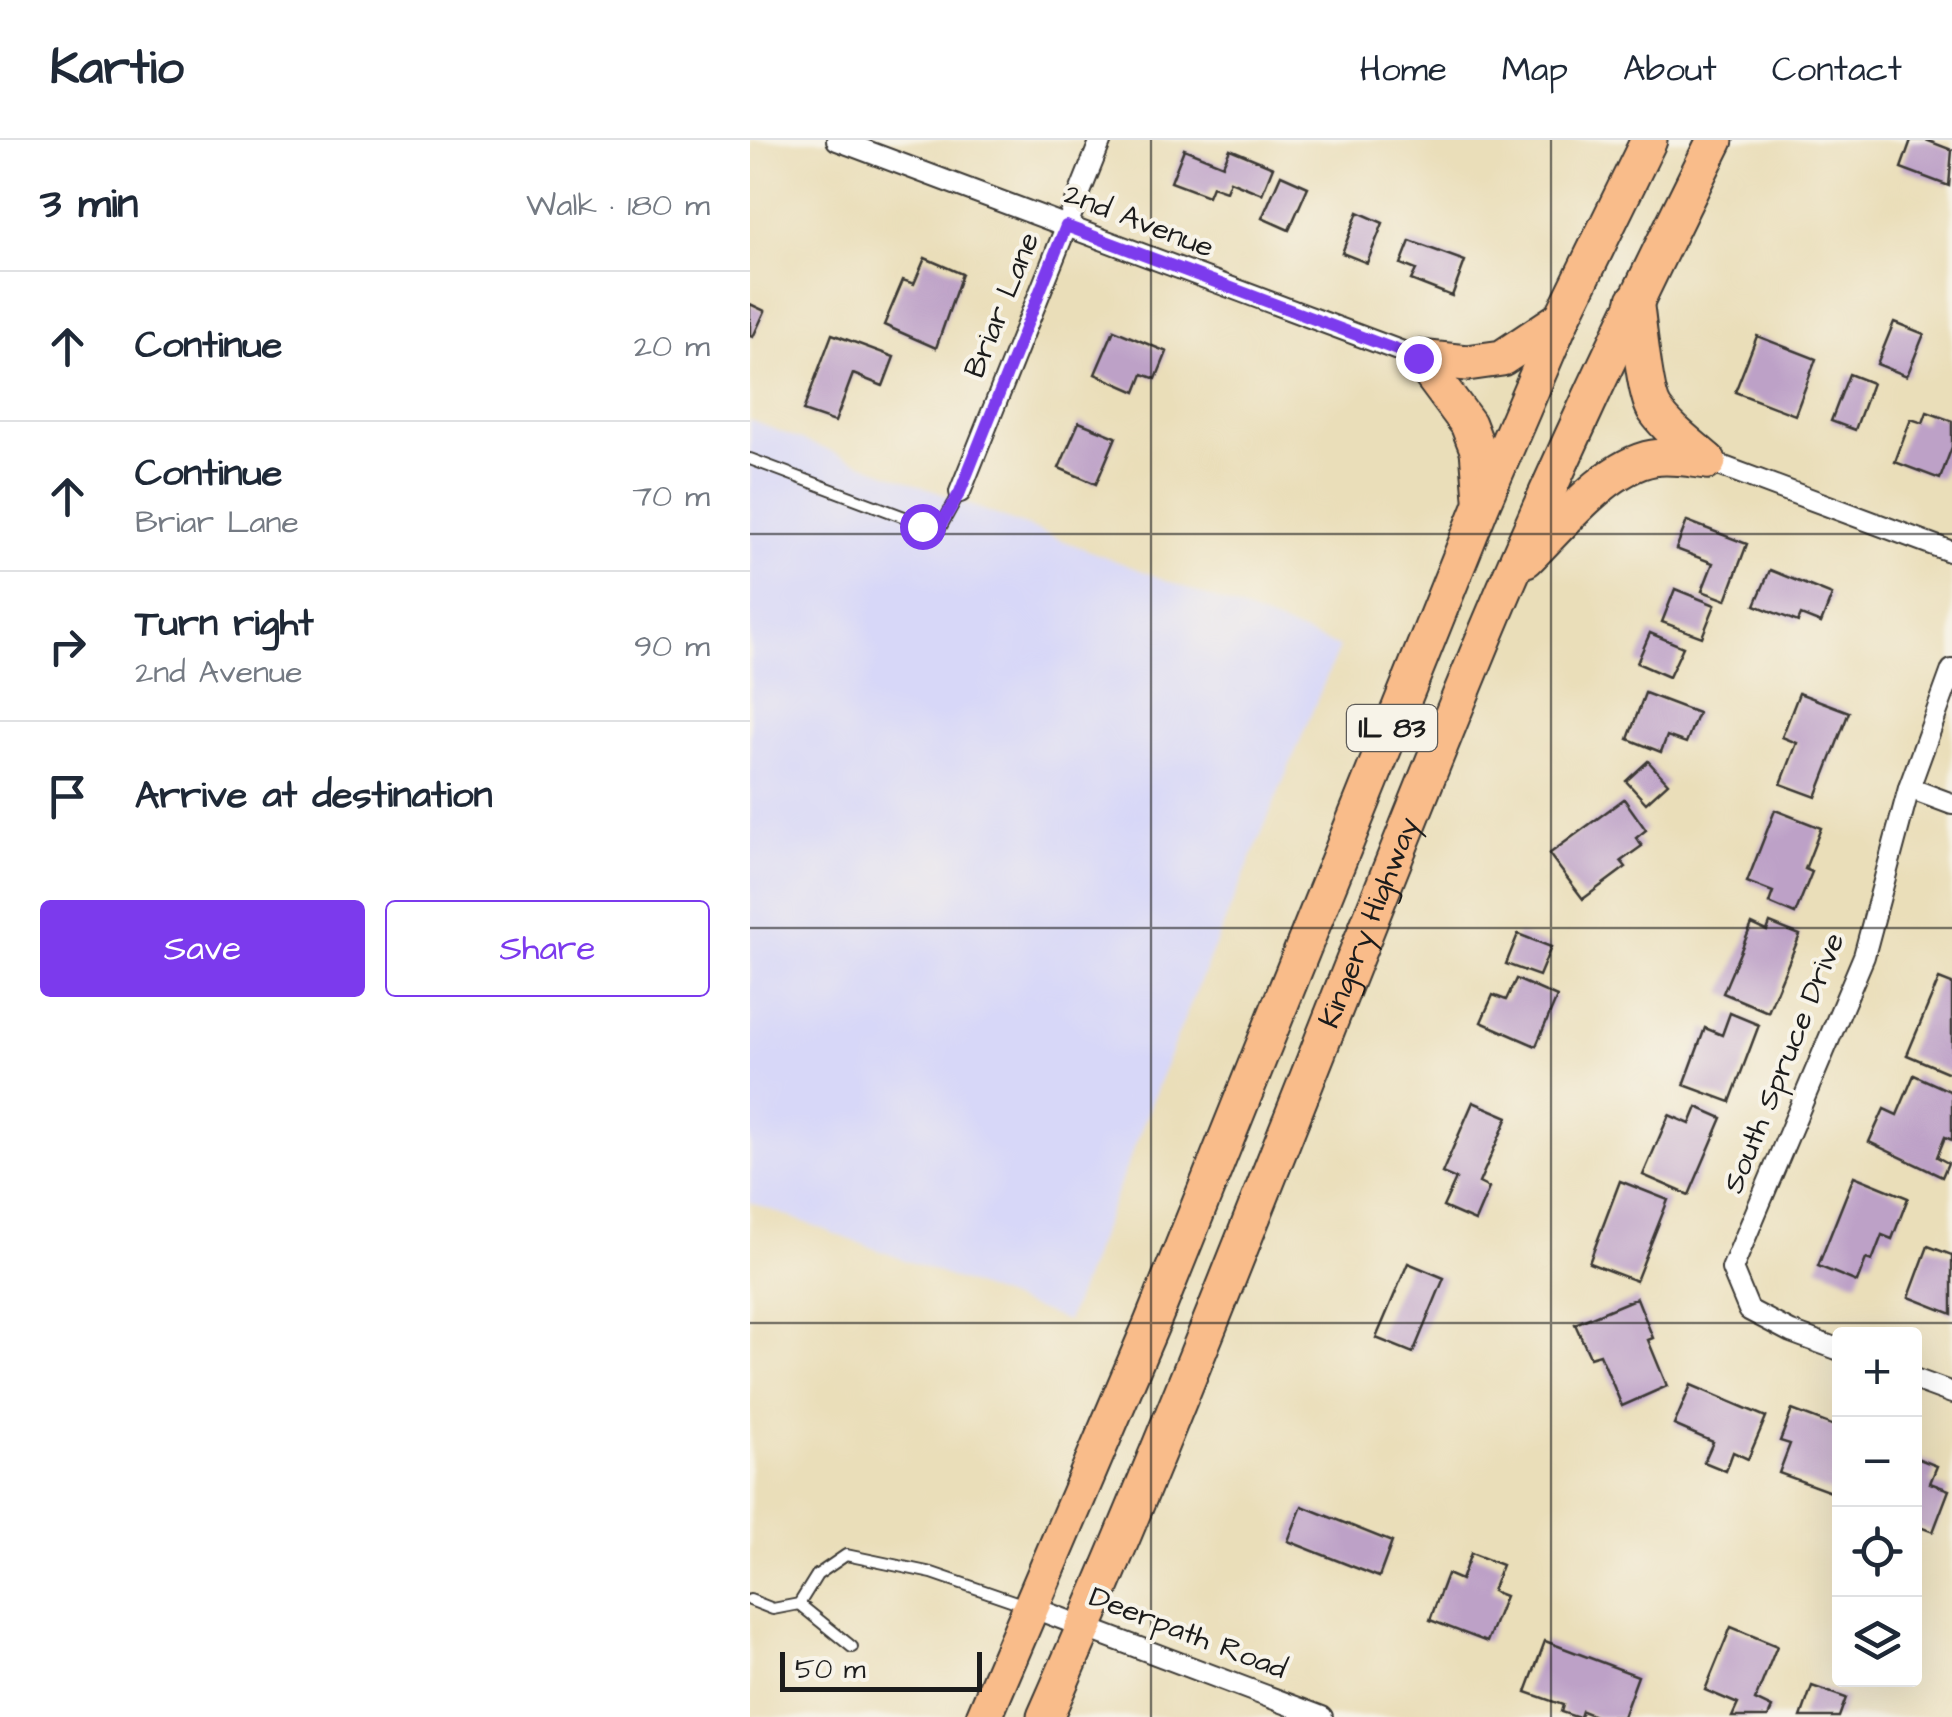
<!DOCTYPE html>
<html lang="en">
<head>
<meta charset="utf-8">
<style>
  :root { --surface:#fff; --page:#f2f2f3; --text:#1f2937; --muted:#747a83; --line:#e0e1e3; --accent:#7c3aed }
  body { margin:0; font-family:"Architects Daughter",sans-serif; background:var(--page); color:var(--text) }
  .controls { position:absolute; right:30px; bottom:30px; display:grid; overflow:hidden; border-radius:10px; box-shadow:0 10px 40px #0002 }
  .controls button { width:90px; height:90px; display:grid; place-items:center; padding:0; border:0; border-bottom:2px solid var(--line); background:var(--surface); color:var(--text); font:50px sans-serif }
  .scale { position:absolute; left:30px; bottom:25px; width:202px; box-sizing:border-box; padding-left:10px; border:5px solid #1c1c1c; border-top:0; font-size:28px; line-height:35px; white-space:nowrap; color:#1c1c1c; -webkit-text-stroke:8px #f7f3e8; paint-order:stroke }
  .stop { position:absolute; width:30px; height:30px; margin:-22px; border:8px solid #7c3aed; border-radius:50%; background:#fff }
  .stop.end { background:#7c3aed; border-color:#fff; box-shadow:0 2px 10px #0008 }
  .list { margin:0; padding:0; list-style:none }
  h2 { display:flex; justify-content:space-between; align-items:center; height:130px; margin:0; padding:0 40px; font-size:42px }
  h2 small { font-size:32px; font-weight:400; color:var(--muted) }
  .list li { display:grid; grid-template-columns:65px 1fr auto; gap:30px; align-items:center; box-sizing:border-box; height:150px; padding:0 40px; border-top:2px solid var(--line) }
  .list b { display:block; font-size:38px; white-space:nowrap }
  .list p { margin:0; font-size:32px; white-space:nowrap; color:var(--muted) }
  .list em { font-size:32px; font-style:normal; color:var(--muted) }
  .actions { display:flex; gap:20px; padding:30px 40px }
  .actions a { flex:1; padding:22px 0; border:2px solid var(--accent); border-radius:10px; text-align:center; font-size:35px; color:var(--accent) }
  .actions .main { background:var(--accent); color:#fff }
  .icon { flex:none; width:55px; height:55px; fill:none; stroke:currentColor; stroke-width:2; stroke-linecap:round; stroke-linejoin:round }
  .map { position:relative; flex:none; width:1202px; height:1577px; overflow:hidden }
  header { display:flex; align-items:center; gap:60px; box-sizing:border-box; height:140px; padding:0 50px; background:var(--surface); border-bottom:2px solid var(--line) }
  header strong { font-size:48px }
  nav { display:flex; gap:55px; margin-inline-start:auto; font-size:35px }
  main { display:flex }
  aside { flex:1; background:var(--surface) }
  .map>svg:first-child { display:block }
  .built { fill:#d7d7f8 }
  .building { fill:#bda1c7 }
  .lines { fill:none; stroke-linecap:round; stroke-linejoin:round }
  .service-casing { stroke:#3b3934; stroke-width:14 }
  .minor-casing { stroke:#3b3934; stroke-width:24 }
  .trunk-casing { stroke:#3b3934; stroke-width:39 }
  .service { stroke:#fff; stroke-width:10 }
  .minor { stroke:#fff; stroke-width:20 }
  .trunk { stroke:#f9bc8a; stroke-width:35 }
  .route { stroke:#7c3aed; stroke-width:12 }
  .grid { fill:none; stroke:#1c1c1c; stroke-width:2.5; stroke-opacity:0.55 }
  .labels { text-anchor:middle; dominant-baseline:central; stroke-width:8; stroke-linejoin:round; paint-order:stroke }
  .shield { fill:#f7f3e8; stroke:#5e5c59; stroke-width:2.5 }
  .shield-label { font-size:28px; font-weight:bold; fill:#1c1c1c }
  .street-label { font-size:30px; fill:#1c1c1c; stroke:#f7f3e8 }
</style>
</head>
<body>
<header>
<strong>Kartio</strong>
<nav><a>Home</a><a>Map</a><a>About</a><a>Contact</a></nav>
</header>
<main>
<aside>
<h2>3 min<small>Walk · 180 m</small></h2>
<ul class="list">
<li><svg class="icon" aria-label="ahead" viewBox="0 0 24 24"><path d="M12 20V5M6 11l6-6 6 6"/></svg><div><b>Continue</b></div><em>20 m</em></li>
<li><svg class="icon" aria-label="ahead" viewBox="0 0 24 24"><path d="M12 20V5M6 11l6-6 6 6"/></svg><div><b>Continue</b><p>Briar Lane</p></div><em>70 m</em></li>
<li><svg class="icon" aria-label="right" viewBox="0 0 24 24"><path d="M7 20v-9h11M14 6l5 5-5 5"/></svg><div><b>Turn right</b><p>2nd Avenue</p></div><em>90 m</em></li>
<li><svg class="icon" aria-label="arrive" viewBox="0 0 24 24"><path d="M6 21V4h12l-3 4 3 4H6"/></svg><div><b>Arrive at destination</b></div></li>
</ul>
<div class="actions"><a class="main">Save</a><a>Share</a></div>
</aside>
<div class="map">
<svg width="1202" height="1577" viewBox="0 0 1202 1577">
  <rect width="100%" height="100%" fill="#f7f3e8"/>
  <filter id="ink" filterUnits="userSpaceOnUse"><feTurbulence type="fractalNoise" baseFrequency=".01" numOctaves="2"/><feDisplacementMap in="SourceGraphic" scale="20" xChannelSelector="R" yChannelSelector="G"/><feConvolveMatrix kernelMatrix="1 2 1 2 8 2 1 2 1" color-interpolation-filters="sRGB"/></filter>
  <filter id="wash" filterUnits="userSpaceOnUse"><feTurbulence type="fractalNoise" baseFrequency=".0048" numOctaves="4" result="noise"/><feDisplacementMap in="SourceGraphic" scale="40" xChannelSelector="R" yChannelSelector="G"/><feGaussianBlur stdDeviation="2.25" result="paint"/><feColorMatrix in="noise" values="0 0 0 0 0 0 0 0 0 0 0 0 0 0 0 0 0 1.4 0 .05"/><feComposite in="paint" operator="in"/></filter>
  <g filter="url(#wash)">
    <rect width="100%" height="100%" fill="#eadeb9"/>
    <!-- built -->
    <path class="built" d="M0 280 589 507 424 904 317 1181 0 1062Z"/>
    <g id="blocks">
      <!-- building -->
      <g class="building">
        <path d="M1161 0H1176L1202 10 1199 46 1151 28Z"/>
        <path d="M434 9 473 25 480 9 523 27 512 54 480 41 476 51 462 46 458 56 421 42Z"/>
        <path d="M531 35 558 47 539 90 512 78Z"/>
        <path d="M608 72 633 83 617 123 592 113Z"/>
        <path d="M660 101 715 121 702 156 661 140 666 130 651 124Z"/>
        <path d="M175 118 212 134 186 208 134 185 153 140 164 144Z"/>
        <path d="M0 164 15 171 3 197 0 196Z"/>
        <path d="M1144 182 1174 194 1157 236 1127 224Z"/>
        <path d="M364 190 417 212 406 239 393 234 386 252 345 234Z"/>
        <path d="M82 194 144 217 133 246 103 234 85 282 53 271Z"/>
        <path d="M1007 196 1066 219 1045 275 985 252Z"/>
        <path d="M1099 234 1122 243 1105 290 1081 281Z"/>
        <path d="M1177 272 1202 281V307L1190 339 1145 322 1161 279 1173 283Z"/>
        <path d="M329 282 366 297 346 344 309 328Z"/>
        <path d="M937 381 997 404 976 460 952 451 963 423 926 409Z"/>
        <path d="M1020 430 1082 455 1071 483 1051 475 1048 482 1005 465Z"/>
        <path d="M925 449 965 465 952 497 912 482Z"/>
        <path d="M900 493 933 507 919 537 887 523Z"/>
        <path d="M895 553 948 573 936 603 917 596 911 612 878 599Z"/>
        <path d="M1049 553 1099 572 1066 657 1031 644 1047 603 1032 597Z"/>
        <path d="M898 621 918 643 896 663 876 641Z"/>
        <path d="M874 659 896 690 886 698 892 706 871 721 876 727 833 759 799 714Z"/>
        <path d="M1025 670 1071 688 1055 729 1062 732 1045 774 1019 763 1023 752 997 742Z"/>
        <path d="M1020 783 1050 795 1018 872 973 853 1002 784 1017 791Z"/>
        <path d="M768 794 801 807 789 836 756 824Z"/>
        <path d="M766 839 807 857 786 906 731 882 743 855 756 860Z"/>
        <path d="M1189 839 1202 844V934L1157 915Z"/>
        <path d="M980 873 1009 885 980 962 934 945 955 888 972 895Z"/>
        <path d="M1164 935 1202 952V1000L1195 997 1187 1017 1198 1023 1192 1037 1119 1002 1134 969 1147 975Z"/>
        <path d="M723 962 758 977 729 1043 739 1048 725 1081 693 1067 706 1039 692 1033Z"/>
        <path d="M947 967 972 978 939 1055 893 1035 919 975 940 984Z"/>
        <path d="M1104 1036 1158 1058 1142 1099 1132 1095 1122 1121 1116 1119 1107 1142 1068 1126Z"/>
        <path d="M870 1041 918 1060 886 1141 839 1123Z"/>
        <path d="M1178 1106 1202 1115V1174L1159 1157Z"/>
        <path d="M658 1123 694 1138 663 1213 626 1198Z"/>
        <path d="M887 1158 903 1198 898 1200 917 1246 872 1266 850 1214 840 1217 825 1184Z"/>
        <path d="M941 1245 1016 1277 998 1319 983 1312 976 1331 954 1322 963 1302 924 1285Z"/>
        <path d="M1042 1270 1090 1288V1346L1086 1354 1029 1333 1040 1304 1030 1301Z"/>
        <path d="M1164 1317 1187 1326 1180 1343 1199 1350 1183 1392 1164 1385Z"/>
        <path d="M552 1366 642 1402 629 1437 538 1401Z"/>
        <path d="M721 1413 752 1425 742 1451 755 1456 737 1502 680 1480 697 1434 711 1440Z"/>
        <path d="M981 1487 1027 1506 1005 1560 1022 1568 1018 1577H982L988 1564 955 1550Z"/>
        <path d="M795 1501 888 1536 873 1577H847L832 1571 830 1577H826L811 1572 813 1565 776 1552Z"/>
        <path d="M1062 1546 1096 1558 1089 1577H1051Z"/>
      </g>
    </g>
  </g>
  <g filter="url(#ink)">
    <use href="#blocks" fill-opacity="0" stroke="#3b3934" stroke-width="2.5"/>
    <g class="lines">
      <!-- service casing -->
      <g class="service-casing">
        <g id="service">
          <path d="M0 319 189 390 210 352"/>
          <path d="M0 1460 23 1469 49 1464 67 1435 96 1415 182 1433 275 1465"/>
          <path d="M49 1464 102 1507"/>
        </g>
      </g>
      <!-- minor casing -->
      <g class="minor-casing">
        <g id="minor">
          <path d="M87 0 669 218"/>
          <path d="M958 321 1202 412"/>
          <path d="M210 352 351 0"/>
          <path d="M1159 648 1202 664"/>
          <path d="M1090 1210 1041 1192 999 1170 982 1129 1114 816 1159 648 1202 530"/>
          <path d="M1164 1239 1202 1253"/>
          <path d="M281 1467 572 1577"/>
        </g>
      </g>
      <!-- trunk casing -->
      <g class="trunk-casing">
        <g id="trunk">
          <path d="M885 160C889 184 894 254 905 270 919 290 940 305 958 321"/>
          <path d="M669 218 718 284 728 310 732 358"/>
          <path d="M669 218 717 223 752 218 812 178"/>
          <path d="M776 419C810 386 856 326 903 318 921 315 940 319 958 321"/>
          <path d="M234 1577 402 1183 732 364 812 178 899 0"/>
          <path id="s1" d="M295 1577C447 1233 577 880 720 532 794 351 878 175 965 0"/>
        </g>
      </g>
      <!-- service -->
      <use href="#service" class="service"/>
      <!-- minor -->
      <use href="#minor" class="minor"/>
      <!-- trunk -->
      <use href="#trunk" class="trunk"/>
    </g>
  </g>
  <g class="lines" filter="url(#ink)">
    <!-- route -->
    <path class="route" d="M172 386 188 390 210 352 316 86 668 218"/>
  </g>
  <!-- grid -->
  <path class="grid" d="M401 0V1577M801 0V1577M0 394H1202M0 788H1202M0 1183H1202"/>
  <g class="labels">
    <!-- shield labels -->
    <rect class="shield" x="597" y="565" width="90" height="46" rx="8"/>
    <g class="shield-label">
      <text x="642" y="588">IL 83</text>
    </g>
    <!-- street labels -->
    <g class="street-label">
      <text transform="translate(389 81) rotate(21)">2nd Avenue</text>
      <text transform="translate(252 165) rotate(-68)">Briar Lane</text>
      <text stroke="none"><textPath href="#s1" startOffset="858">Kingery Highway</textPath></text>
      <text transform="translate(1034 923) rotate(-68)">South Spruce Drive</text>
      <text transform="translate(438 1493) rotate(21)">Deerpath Road</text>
    </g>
  </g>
</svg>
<div class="controls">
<button>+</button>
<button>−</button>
<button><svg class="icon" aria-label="locate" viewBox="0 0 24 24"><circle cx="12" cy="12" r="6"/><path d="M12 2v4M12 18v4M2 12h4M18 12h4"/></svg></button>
<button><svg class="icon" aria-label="layers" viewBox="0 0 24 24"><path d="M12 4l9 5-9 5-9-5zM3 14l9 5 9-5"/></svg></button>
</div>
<div class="scale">50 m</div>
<div class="stop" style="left:172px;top:386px"></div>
<div class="stop end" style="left:668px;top:218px"></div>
</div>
</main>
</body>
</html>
